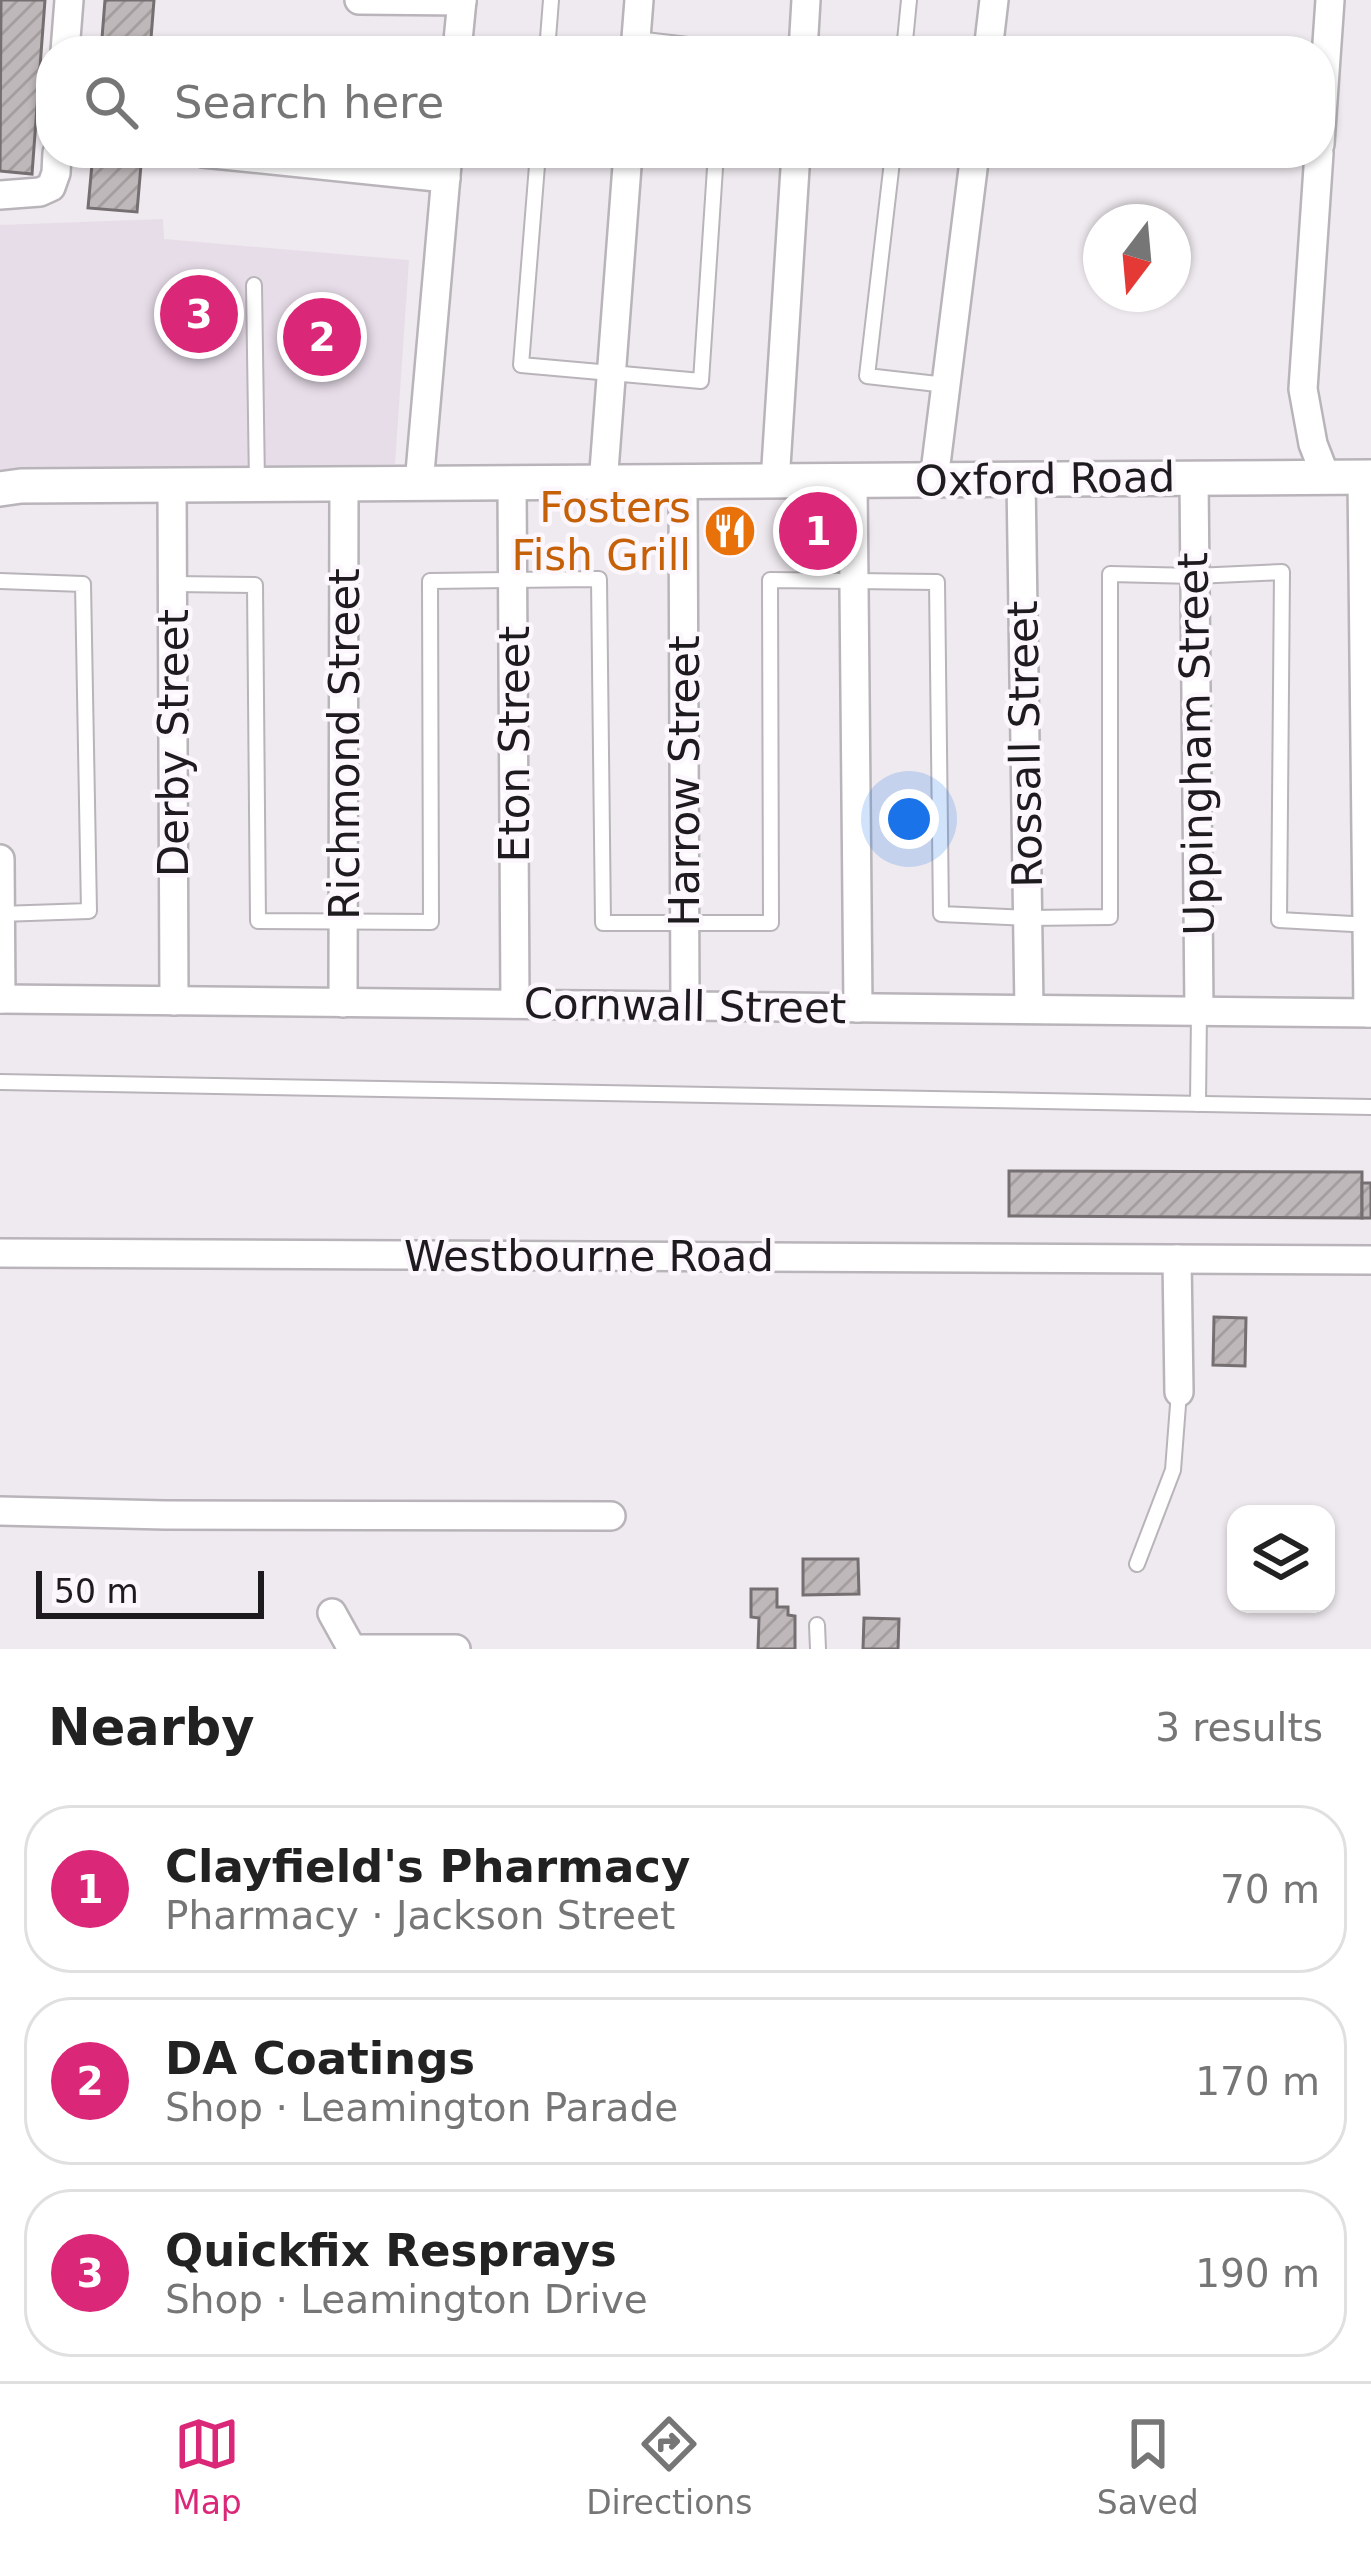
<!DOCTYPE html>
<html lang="en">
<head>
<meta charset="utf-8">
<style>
  :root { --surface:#fff; --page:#f6f6f6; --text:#222; --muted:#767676; --line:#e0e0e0; --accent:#db2777 }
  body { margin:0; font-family:"DejaVu Sans",sans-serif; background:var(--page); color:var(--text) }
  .controls { position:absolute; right:36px; bottom:36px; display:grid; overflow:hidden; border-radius:24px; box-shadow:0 3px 9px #0004 }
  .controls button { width:108px; height:108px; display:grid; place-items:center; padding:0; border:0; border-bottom:3px solid var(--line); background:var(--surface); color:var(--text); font:60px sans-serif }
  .compass { position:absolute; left:1083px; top:204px; width:108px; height:108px; border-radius:50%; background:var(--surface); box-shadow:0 3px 9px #0004; rotate:196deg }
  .scale { position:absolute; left:36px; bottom:30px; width:228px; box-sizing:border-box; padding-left:12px; border:6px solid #1d1b1d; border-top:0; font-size:33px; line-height:42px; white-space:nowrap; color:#1d1b1d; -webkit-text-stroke:9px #fcf7fd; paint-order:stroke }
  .you { position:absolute; left:909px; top:819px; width:42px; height:42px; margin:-30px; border:9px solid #fff; border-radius:50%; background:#1a73e8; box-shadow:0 0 0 18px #1a73e833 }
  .badge { display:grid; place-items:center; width:78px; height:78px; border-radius:50%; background:var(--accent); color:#fff; font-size:39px; font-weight:700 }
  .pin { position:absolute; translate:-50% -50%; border:6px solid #fff; box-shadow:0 3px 12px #0006 }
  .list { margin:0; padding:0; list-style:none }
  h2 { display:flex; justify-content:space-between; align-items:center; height:156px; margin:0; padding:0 48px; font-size:51px }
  h2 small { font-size:39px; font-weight:400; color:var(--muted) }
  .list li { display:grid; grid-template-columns:78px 1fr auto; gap:36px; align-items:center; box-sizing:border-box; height:168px; margin:0 24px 24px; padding:0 24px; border:3px solid var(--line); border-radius:48px }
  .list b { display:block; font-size:45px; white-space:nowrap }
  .list p { margin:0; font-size:39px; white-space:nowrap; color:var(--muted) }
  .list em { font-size:39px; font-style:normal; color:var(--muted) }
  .icon { flex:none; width:66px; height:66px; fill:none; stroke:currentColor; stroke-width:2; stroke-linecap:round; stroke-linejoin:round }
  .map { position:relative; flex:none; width:1371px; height:1649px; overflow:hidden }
  .search { position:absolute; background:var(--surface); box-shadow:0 3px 9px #0004; left:36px; right:36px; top:36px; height:132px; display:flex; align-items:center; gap:30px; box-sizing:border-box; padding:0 42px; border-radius:48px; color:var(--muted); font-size:45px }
  .sheet { height:732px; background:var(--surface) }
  nav { display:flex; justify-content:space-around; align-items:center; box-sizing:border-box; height:168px; border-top:3px solid var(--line); background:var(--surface); font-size:33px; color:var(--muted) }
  nav a { display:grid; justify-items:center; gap:6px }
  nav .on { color:var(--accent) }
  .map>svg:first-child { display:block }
  .built { fill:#e7dde9 }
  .building { fill:url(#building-hatch); stroke:#756f71; stroke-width:3 }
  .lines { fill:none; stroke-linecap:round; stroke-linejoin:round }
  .service-casing { stroke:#b8b4b9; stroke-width:18 }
  .minor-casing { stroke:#b8b4b9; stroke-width:32 }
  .tertiary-casing { stroke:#b8b4b9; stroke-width:38 }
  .service { stroke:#fff; stroke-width:14 }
  .minor { stroke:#fff; stroke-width:27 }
  .tertiary { stroke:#fff; stroke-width:33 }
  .labels { text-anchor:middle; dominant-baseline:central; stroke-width:9; stroke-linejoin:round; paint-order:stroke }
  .street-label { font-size:42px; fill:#1d1b1d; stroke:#fcf7fd }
  .food-label { font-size:42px; fill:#c56008; stroke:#fcf7fd; text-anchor:end }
</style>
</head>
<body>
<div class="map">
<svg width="1371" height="1649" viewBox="0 0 1371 1649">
  <defs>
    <pattern id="building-hatch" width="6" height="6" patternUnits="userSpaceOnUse" patternTransform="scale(3)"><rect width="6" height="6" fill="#bfb8ba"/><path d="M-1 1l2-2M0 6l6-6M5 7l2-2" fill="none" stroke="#a49e9f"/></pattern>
  </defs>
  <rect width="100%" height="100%" fill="#efeaef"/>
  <!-- built -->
  <path class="built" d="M163 219 164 239 409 260 395 464 0 474V225Z"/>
  <!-- building -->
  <g class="building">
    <path d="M1 0H45L32 174 0 171Z"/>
    <path d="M105 0H154L150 51H101Z"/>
    <path d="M93 153H142L137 212 88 208Z"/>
    <path d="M1009 1171 1362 1172V1218L1009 1216Z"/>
    <rect x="1362" y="1183" width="9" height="35"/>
    <path d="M1214 1317 1246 1318 1245 1366 1213 1365Z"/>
    <path d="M803 1559H858L859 1594 803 1595Z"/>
    <path d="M751 1589H777V1607H788V1615L795 1616V1649H758L759 1618 751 1617Z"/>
    <path d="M864 1618 899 1619 898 1649H863Z"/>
  </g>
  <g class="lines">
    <!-- service casing -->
    <g class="service-casing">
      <g id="service">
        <path d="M636 39 723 49V51"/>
        <path d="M547 51 551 0"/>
        <path d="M904 51 909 0"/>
        <path d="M538 153 521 365 701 381 716 153"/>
        <path d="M893 153 867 376 946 385"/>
        <path d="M254 285 257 484"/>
        <path d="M0 581 83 584 89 911 0 914"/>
        <path d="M173 584 255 585 258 921 431 922 430 581 599 579 603 923H771L770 580 937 582 941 914 1028 918 1110 917V574L1195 576 1282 572 1279 920 1371 925"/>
        <path d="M0 1082 1371 1107"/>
        <path d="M1198 1104 1199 1011"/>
        <path d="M1137 1564 1173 1470 1179 1392"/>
        <path d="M817 1625 818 1649"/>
      </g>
    </g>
    <!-- minor casing -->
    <g class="minor-casing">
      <g id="minor">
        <path d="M359 0 462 1"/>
        <path d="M65 51 69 0"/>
        <path d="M457 51 462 0"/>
        <path d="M635 51 639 0"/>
        <path d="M803 51 806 0"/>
        <path d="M988 51 994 0"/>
        <path d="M1320 144 1330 0"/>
        <path d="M203 153 446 178"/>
        <path d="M1319 153 1303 389 1313 444 1325 475"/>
        <path d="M0 195 40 192 51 187 56 173 57 153"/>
        <path d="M1362 477 1368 1013"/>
        <path d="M1194 478 1199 1011"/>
        <path d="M1021 479 1029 1009"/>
        <path d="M934 480 975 153"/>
        <path d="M853 481 858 1008"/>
        <path d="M775 482 796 153"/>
        <path d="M683 483 685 1006"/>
        <path d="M172 484 174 1001"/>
        <path d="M419 484 448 153"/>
        <path d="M512 484 515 1004"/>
        <path d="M603 484 628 153"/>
        <path d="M0 859 1 999"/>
        <path d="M0 999 1371 1013"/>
        <path d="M343 1003 344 484"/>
        <path d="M0 1253 1371 1260"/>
        <path d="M1177 1259 1179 1392"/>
        <path d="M0 1511 165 1515 611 1516"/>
        <path d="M332 1613 352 1649"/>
        <path d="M352 1649H456"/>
      </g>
    </g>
    <!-- tertiary casing -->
    <g class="tertiary-casing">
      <path id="tertiary" d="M0 489 21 486 1371 477"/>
    </g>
    <!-- service -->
    <use href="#service" class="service"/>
    <!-- minor -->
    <use href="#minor" class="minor"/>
    <!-- tertiary -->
    <use href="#tertiary" class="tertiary"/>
  </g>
  <!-- icons -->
  <defs>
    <g id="restaurant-disc" transform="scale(2.7)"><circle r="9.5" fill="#e8710a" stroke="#fcf7fd"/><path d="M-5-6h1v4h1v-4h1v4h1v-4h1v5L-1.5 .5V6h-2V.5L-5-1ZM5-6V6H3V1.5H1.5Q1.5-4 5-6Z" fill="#fff"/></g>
  </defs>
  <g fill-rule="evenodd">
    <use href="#restaurant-disc" x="730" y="531"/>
  </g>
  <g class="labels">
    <!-- street labels -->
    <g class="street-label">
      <text transform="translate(1045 479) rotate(-1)">Oxford Road</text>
      <text transform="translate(173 743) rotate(-90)">Derby Street</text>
      <text transform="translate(344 744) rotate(-90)">Richmond Street</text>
      <text transform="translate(514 744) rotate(-90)">Eton Street</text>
      <text transform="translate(1025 744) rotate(-91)">Rossall Street</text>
      <text transform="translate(1196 744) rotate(-91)">Uppingham Street</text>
      <text transform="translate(684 781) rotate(-90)">Harrow Street</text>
      <text transform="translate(685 1006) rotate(1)">Cornwall Street</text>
      <text x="589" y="1256">Westbourne Road</text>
    </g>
    <!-- food labels -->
    <g class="food-label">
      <text x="691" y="507">Fosters<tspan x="691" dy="48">Fish Grill</tspan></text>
    </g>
  </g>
</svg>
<div class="controls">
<button><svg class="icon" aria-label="layers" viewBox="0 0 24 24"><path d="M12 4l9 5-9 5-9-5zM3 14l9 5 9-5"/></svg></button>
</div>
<svg class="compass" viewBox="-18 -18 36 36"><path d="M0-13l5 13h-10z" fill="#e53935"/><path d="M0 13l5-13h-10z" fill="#767676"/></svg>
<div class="scale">50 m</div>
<div class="you"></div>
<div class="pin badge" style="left:818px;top:531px">1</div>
<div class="pin badge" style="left:322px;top:337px">2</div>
<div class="pin badge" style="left:199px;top:314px">3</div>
<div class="search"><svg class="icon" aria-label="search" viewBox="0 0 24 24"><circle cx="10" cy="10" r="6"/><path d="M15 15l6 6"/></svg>Search here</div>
</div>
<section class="sheet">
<h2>Nearby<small>3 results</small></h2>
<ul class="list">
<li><span class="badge">1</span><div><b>Clayfield's Pharmacy</b><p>Pharmacy · Jackson Street</p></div><em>70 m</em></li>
<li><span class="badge">2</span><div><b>DA Coatings</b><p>Shop · Leamington Parade</p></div><em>170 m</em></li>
<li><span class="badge">3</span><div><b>Quickfix Resprays</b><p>Shop · Leamington Drive</p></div><em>190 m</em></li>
</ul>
</section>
<nav>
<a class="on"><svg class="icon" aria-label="map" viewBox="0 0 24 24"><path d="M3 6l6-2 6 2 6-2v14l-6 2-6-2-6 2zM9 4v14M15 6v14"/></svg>Map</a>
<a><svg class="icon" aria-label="directions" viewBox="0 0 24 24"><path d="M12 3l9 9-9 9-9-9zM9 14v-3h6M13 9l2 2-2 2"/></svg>Directions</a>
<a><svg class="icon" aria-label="saved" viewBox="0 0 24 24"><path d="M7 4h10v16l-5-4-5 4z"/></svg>Saved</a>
</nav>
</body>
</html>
